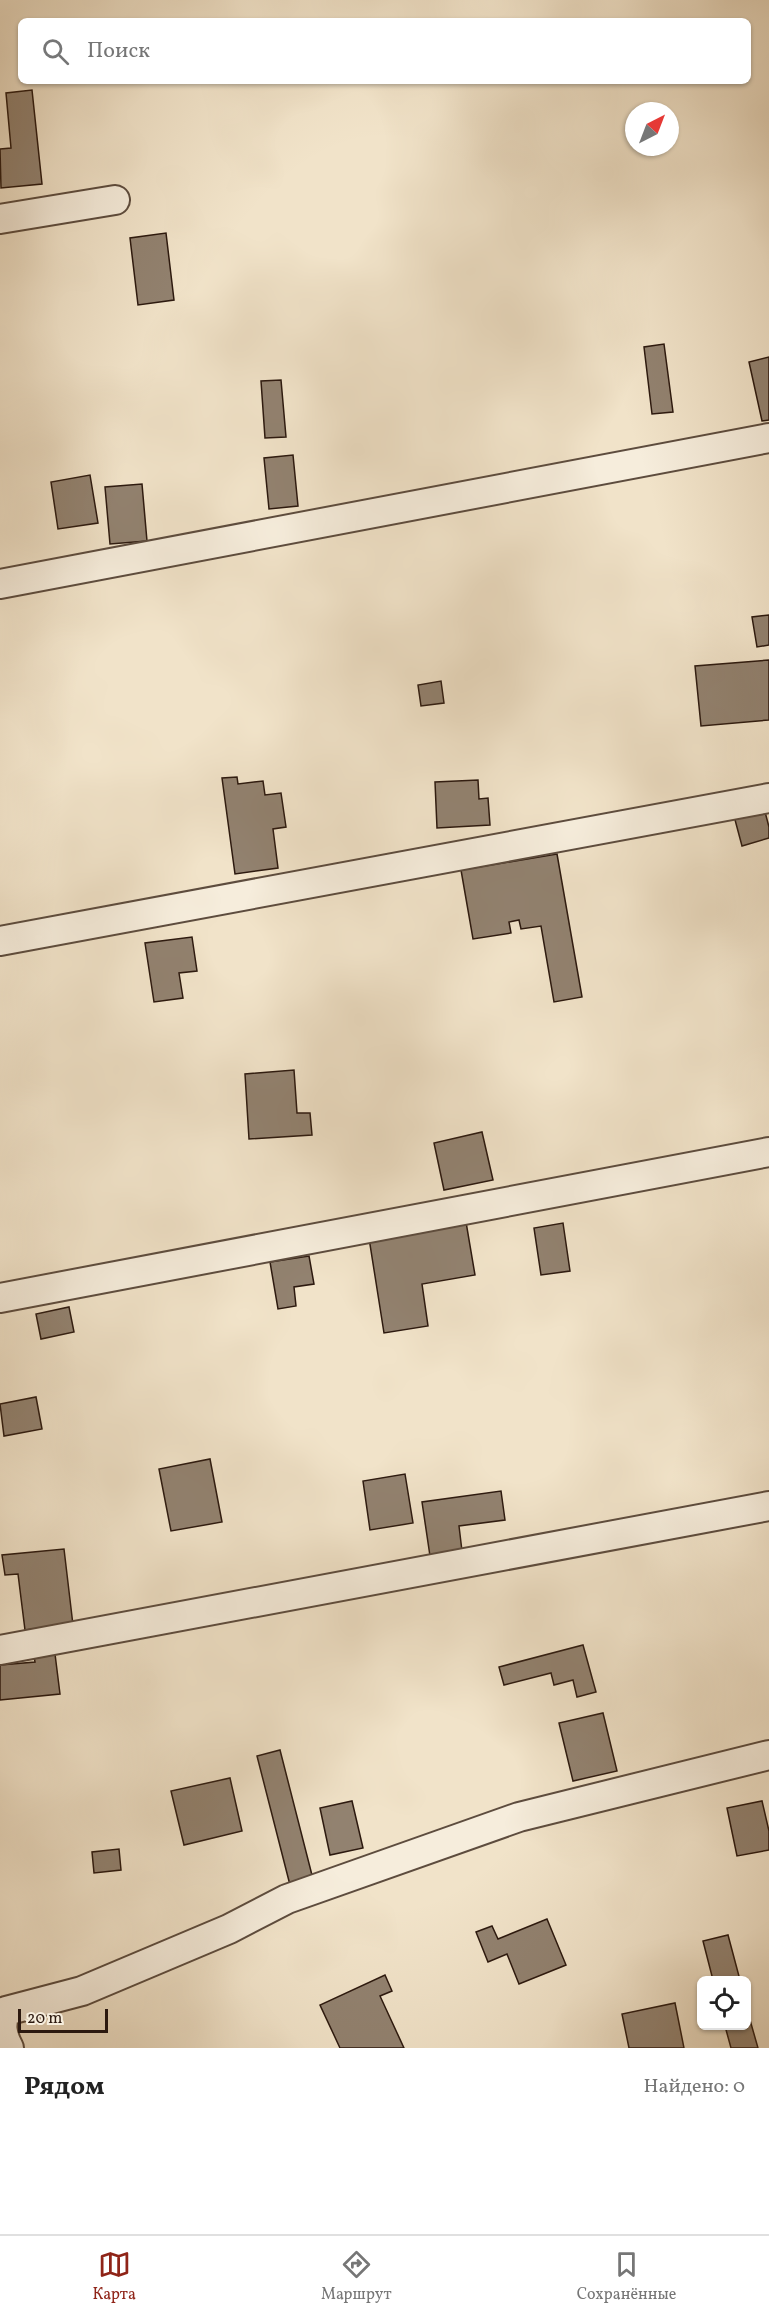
<!DOCTYPE html>
<html lang="ru">
<head>
<meta charset="utf-8">
<style>
  :root { --surface:#fff; --page:#f2f2f2; --text:#222; --muted:#767676; --line:#e0e0e0; --accent:#8f2418 }
  body { margin:0; font-family:Vollkorn,serif; background:var(--page); color:var(--text) }
  .controls { position:absolute; right:18px; bottom:18px; display:grid; overflow:hidden; border-radius:9px; box-shadow:0 2px 4px #0004 }
  .controls button { width:54px; height:54px; display:grid; place-items:center; padding:0; border:0; border-bottom:2px solid var(--line); background:var(--surface); color:var(--text); font:30px sans-serif }
  .compass { position:absolute; left:625px; top:102px; width:54px; height:54px; border-radius:50%; background:var(--surface); box-shadow:0 2px 4px #0004; rotate:42deg }
  .scale { position:absolute; left:18px; bottom:15px; width:90px; box-sizing:border-box; padding-left:6px; border:3px solid #2c190f; border-top:0; font-size:16px; line-height:21px; white-space:nowrap; color:#2c190f; -webkit-text-stroke:4px #f6eddc; paint-order:stroke }
  .list { margin:0; padding:0; list-style:none }
  h2 { display:flex; justify-content:space-between; align-items:center; height:78px; margin:0; padding:0 24px; font-size:26px }
  h2 small { font-size:20px; font-weight:400; color:var(--muted) }
  .icon { flex:none; width:33px; height:33px; fill:none; stroke:currentColor; stroke-width:2; stroke-linecap:round; stroke-linejoin:round }
  .map { position:relative; flex:none; width:769px; height:2048px; overflow:hidden }
  .search { position:absolute; background:var(--surface); box-shadow:0 2px 4px #0004; left:18px; right:18px; top:18px; height:66px; display:flex; align-items:center; gap:15px; box-sizing:border-box; padding:0 21px; border-radius:9px; color:var(--muted); font-size:22px }
  .sheet { height:186px; background:var(--surface) }
  nav { display:flex; justify-content:space-around; align-items:center; box-sizing:border-box; height:84px; border-top:2px solid var(--line); background:var(--surface); font-size:16px; color:var(--muted) }
  nav a { display:grid; justify-items:center; gap:3px }
  nav .on { color:var(--accent) }
  .map>svg:first-child { display:block }
  .building { fill:#928270; stroke:#2c190f; stroke-width:1.5 }
  .lines { fill:none; stroke-linecap:round; stroke-linejoin:round }
  .minor-casing { stroke:#5d4c3e; stroke-width:32 }
  .minor { stroke:#f6eddc; stroke-width:28 }
</style>
</head>
<body>
<div class="map">
<svg width="769" height="2048" viewBox="0 0 769 2048">
  <rect width="100%" height="100%" fill="#f1e3c9"/>
  <filter id="stains"><feTurbulence type="fractalNoise" baseFrequency=".00333" numOctaves="4"/><feColorMatrix values="0 0 0 0 .2 0 0 0 0 .09 0 0 0 0 .02 0 0 0 .5 -.17"/></filter>
  <radialGradient id="worn" r=".72"><stop offset=".6" stop-color="#630" stop-opacity="0"/><stop offset="1" stop-color="#630" stop-opacity=".3"/></radialGradient>
  <!-- building -->
  <g class="building">
    <path d="M32 90 42 184 1 188 0 149 11 148 6 93Z"/>
    <path d="M166 233 174 300 138 305 130 238Z"/>
    <path d="M664 344 673 412 652 414 644 347Z"/>
    <path d="M769 357V420L762 421 749 362Z"/>
    <path d="M281 380 286 437 265 438 261 381Z"/>
    <path d="M293 455 298 506 269 509 264 458Z"/>
    <path d="M90 475 98 523 58 529 51 482Z"/>
    <path d="M142 484 147 541 110 544 105 487Z"/>
    <path d="M769 615V645L757 647 752 617Z"/>
    <path d="M769 660V720L701 726 695 666Z"/>
    <path d="M441 681 444 703 421 706 418 685Z"/>
    <path d="M237 777 238 784 263 781 265 795 281 793 286 827 273 829 278 868 235 874 222 778Z"/>
    <path d="M478 780 479 799 488 798 490 825 437 828 435 782Z"/>
    <path d="M764 808 769 827V838L742 846 734 816Z"/>
    <path d="M557 854 582 997 554 1002 541 926 521 929 519 920 509 922 511 933 473 939 461 870Z"/>
    <path d="M192 937 197 971 179 973 183 998 154 1002 145 943Z"/>
    <path d="M294 1070 297 1113H310L312 1135 249 1139 245 1074Z"/>
    <path d="M482 1132 493 1180 444 1190 434 1143Z"/>
    <path d="M466 1222 475 1275 422 1284 428 1326 384 1333 369 1238Z"/>
    <path d="M563 1223 570 1271 541 1275 534 1228Z"/>
    <path d="M309 1256 314 1284 294 1287 296 1306 278 1309 270 1262Z"/>
    <path d="M69 1307 74 1332 41 1339 36 1314Z"/>
    <path d="M36 1397 42 1429 4 1436 0 1404Z"/>
    <path d="M210 1459 222 1522 171 1531 159 1469Z"/>
    <path d="M405 1474 413 1523 370 1530 363 1481Z"/>
    <path d="M501 1491 505 1520 459 1526 462 1551 430 1556 422 1502Z"/>
    <path d="M64 1549 73 1625 25 1630 18 1574 5 1575 2 1555Z"/>
    <path d="M583 1645 596 1692 577 1697 573 1680 554 1685 551 1673 504 1685 499 1667Z"/>
    <path d="M55 1654 60 1694 0 1700V1665L35 1662 34 1656Z"/>
    <path d="M603 1713 617 1771 573 1781 559 1723Z"/>
    <path d="M280 1750 313 1879 290 1885 257 1756Z"/>
    <path d="M230 1778 242 1831 184 1845 171 1791Z"/>
    <path d="M352 1801 363 1848 330 1855 320 1808Z"/>
    <path d="M762 1801 769 1831V1850L737 1856 727 1808Z"/>
    <path d="M119 1849 121 1870 94 1873 92 1852Z"/>
    <path d="M547 1919 566 1965 519 1984 507 1954 488 1962 476 1932 492 1926 498 1939Z"/>
    <path d="M728 1935 740 1980H713L703 1941Z"/>
    <path d="M385 1975 392 1991 380 1996 404 2048H340L320 2005Z"/>
    <path d="M675 2003 684 2048H629L622 2014Z"/>
    <path d="M746 2006 758 2048H731L725 2026H746Z"/>
  </g>
  <g class="lines">
    <!-- minor casing -->
    <g class="minor-casing">
      <g id="minor">
        <path d="M0 219 115 200"/>
        <path d="M0 584 769 438"/>
        <path d="M0 941 769 798"/>
        <path d="M0 1298 769 1152"/>
        <path d="M0 1650 769 1506"/>
        <path d="M9 2048C2 2035 0 2024 6 2011L82 1991 229 1929 287 1899 519 1817 769 1755"/>
      </g>
    </g>
    <!-- minor -->
    <use href="#minor" class="minor"/>
  </g>
  <rect width="100%" height="100%" filter="url(#stains)"/>
  <rect width="100%" height="100%" fill="url(#worn)"/>
</svg>
<div class="controls">
<button><svg class="icon" aria-label="locate" viewBox="0 0 24 24"><circle cx="12" cy="12" r="6"/><path d="M12 2v4M12 18v4M2 12h4M18 12h4"/></svg></button>
</div>
<svg class="compass" viewBox="-18 -18 36 36"><path d="M0-13l5 13h-10z" fill="#e53935"/><path d="M0 13l5-13h-10z" fill="#767676"/></svg>
<div class="scale">20 m</div>
<div class="search"><svg class="icon" aria-label="search" viewBox="0 0 24 24"><circle cx="10" cy="10" r="6"/><path d="M15 15l6 6"/></svg>Поиск</div>
</div>
<section class="sheet">
<h2>Рядом<small>Найдено: 0</small></h2>
<ul class="list">
</ul>
</section>
<nav>
<a class="on"><svg class="icon" aria-label="map" viewBox="0 0 24 24"><path d="M3 6l6-2 6 2 6-2v14l-6 2-6-2-6 2zM9 4v14M15 6v14"/></svg>Карта</a>
<a><svg class="icon" aria-label="directions" viewBox="0 0 24 24"><path d="M12 3l9 9-9 9-9-9zM9 14v-3h6M13 9l2 2-2 2"/></svg>Маршрут</a>
<a><svg class="icon" aria-label="saved" viewBox="0 0 24 24"><path d="M7 4h10v16l-5-4-5 4z"/></svg>Сохранённые</a>
</nav>
</body>
</html>
